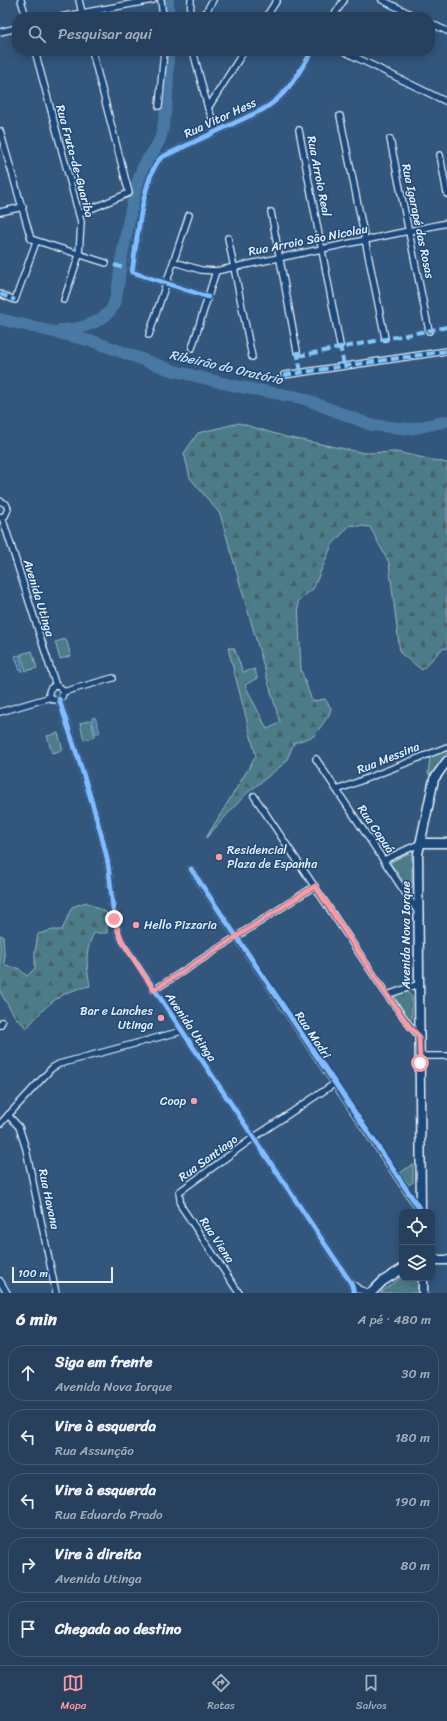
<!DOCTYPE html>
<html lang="pt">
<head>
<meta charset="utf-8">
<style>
  :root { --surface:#26405d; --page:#2e4763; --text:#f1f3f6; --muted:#a4afbc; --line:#425972; --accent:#ff9aa2 }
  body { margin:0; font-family:Sriracha,sans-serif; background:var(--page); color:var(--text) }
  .controls { position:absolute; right:12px; bottom:12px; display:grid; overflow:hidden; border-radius:8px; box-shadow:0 2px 10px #0003 }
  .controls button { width:36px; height:36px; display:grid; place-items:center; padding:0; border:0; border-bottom:1px solid var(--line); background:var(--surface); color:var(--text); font:20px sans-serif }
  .scale { position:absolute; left:12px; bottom:10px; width:101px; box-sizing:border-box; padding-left:4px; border:2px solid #e8f1f8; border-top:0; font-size:11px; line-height:14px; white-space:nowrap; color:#e8f1f8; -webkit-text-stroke:3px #1f4a7a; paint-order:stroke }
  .stop { position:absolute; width:12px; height:12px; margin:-9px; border:3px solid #ff9aa2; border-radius:50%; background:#fff }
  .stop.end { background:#ff9aa2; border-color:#fff; box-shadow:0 1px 4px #0008 }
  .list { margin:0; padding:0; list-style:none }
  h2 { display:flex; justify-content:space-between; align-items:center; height:52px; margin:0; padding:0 16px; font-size:17px }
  h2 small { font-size:13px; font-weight:400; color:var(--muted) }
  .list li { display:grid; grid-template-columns:26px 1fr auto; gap:12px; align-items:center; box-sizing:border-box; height:56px; margin:0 8px 8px; padding:0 8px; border:1px solid var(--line); border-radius:16px }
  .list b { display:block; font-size:15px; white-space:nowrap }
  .list p { margin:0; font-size:13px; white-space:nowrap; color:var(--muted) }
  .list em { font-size:13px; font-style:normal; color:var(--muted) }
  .icon { flex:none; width:22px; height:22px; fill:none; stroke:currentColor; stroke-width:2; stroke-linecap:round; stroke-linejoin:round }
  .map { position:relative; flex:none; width:447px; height:1293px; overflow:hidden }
  .search { position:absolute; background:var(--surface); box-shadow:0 2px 10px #0003; left:12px; right:12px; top:12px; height:44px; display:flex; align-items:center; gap:10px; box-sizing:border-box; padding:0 14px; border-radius:16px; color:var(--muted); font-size:15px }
  .sheet { height:372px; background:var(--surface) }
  nav { display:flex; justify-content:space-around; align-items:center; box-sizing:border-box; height:56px; border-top:1px solid var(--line); background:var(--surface); font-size:11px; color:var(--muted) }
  nav a { display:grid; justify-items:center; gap:2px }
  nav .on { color:var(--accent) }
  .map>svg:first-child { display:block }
  .grass { fill:#4b7c88; stroke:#9ab6c0 }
  .forest { fill:url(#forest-firs); stroke:#9ab6c0 }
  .park { fill:url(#park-tufts); stroke:#9ab6c0 }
  .water { fill:url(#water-rules); stroke:#87a9c6 }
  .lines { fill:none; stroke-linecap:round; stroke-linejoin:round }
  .river { stroke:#4779a4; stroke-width:12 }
  .street-casing { stroke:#e8f1f8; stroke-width:8 }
  .secondary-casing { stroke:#e8f1f8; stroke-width:11 }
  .street { stroke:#1f4a7a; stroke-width:5.5 }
  .secondary { stroke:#1f4a7a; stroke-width:8 }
  .quiet { stroke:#80caff; stroke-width:4; stroke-dasharray:8 4; stroke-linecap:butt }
  .cycleway-casing { stroke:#1f4a7a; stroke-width:8 }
  .cycleway { stroke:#80bcff; stroke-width:5 }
  .route { stroke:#ff9aa2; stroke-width:5 }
  .poi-dot { fill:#ff9aa2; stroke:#1f4a7a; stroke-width:1.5 }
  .labels { text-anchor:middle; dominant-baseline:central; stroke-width:3; stroke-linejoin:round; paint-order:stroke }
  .street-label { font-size:12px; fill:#e8f1f8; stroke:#1f4a7a }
  .poi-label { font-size:12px; fill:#e8f1f8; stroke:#1f4a7a; text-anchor:start }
  .water-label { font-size:13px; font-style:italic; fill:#d0dfeb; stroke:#1f4a7a }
</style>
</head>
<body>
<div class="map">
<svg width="447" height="1293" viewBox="0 0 447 1293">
  <defs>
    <pattern id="forest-firs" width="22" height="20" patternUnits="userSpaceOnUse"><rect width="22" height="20" fill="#4b7c88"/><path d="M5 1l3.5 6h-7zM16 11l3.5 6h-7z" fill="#486269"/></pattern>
    <pattern id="park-tufts" width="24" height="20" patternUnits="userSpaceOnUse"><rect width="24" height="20" fill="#4b7c88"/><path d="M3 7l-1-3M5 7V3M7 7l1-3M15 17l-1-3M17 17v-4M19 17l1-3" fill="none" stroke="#486269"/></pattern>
    <pattern id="water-rules" width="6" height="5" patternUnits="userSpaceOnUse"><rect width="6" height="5" fill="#4779a4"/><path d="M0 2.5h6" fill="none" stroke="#47637c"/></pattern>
  </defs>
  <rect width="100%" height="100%" fill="#32567c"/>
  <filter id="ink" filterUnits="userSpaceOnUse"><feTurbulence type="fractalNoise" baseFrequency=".025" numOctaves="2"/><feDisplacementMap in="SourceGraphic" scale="8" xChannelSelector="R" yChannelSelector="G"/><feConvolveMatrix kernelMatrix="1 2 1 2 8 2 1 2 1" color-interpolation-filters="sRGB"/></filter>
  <g filter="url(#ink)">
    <!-- grass -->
    <g class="grass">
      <path d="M66 639 71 656 60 659 55 642Z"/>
      <path d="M32 651 37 668 26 671 21 654Z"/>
      <path d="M91 720 95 737 84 740 80 723Z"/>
      <path d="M58 733 63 750 52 753 47 736Z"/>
      <path d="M413 1164V1182L409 1185 400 1173Z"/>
    </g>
    <!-- forest -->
    <g class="forest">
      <path d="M239 423 286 437 365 453 396 452 447 463V648L442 649 422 670 400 653 389 563 370 527 350 525 332 545 313 589 298 601 301 670 312 701 325 699 331 708 329 715 314 736 294 743 286 762 246 794 206 838 256 756 228 648H234L243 672 255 669 257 678 245 685 267 729 280 723 220 514 190 478 184 453 198 433Z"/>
      <path d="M86 902 107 913V933H94C84 952 87 967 90 986 59 992 47 1004 27 1028L16 1018 0 992V935L3 936 5 966 18 968 27 976 35 968V951L38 934 53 930H62L72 907Z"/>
    </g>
    <!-- park -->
    <g class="park">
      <path d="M447 750V757L433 775 428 774 430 757Z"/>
      <path d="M408 853 412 855V887L410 890 390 863Z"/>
      <path d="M407 991 412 997V1018L410 1020 395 998 396 994Z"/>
      <path d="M402 1275V1278H415L418 1281 419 1293H380L399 1279Z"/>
    </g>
    <!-- water -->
    <g class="water">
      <path d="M20 655 23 671H20L15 656Z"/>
      <path d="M95 717 100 732 96 734 92 718Z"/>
    </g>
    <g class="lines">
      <!-- river -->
      <g class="river">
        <path d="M168 17V0"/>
        <path d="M0 319 95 342 171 370 235 386 302 398 371 425 411 429 447 421"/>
        <path d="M60 330C76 330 99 324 110 311 119 301 119 270 122 255 128 228 131 199 141 172 145 159 158 149 161 136 168 109 168 78 168 51"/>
      </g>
      <!-- street casing -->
      <g class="street-casing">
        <g id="street">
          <path d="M21 0 26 17"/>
          <path d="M79 0 83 17"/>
          <path d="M161 0 163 17"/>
          <path d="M382 0 417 17"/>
          <path d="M60 17 153 0"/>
          <path d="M190 17 191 0"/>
          <path d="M203 17 213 0"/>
          <path d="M266 17 277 0"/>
          <path d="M333 17 344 0"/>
          <path d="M430 23 447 31"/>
          <path d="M0 32 17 28"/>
          <path d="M35 51 81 222 79 255 64 300"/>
          <path d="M193 51 208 108 217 130"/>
          <path d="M343 51 447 102"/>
          <path d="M159 106 164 51"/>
          <path d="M208 108 244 51"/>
          <path d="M340 116 385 338"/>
          <path d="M299 130 340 345"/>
          <path d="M0 131 31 239 106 263"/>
          <path d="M390 139 429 331"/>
          <path d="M440 155 447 194"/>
          <path d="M0 212 23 207"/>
          <path d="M271 212 297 351"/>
          <path d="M79 214 129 193 92 51"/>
          <path d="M228 238 252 357"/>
          <path d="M174 262 201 270 216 271 447 223"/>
          <path d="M0 294 15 300 36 242"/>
          <path d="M208 297 132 272C136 248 143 172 162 157L262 110C287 96 298 74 312 51"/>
          <path d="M149 335 189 215"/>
          <path d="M192 348 216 271"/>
          <path d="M284 375 447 351"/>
          <path d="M0 501 6 504 8 509 5 516 0 517"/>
          <path d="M2 517 56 686"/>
          <circle cx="56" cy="693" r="7"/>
          <path d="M63 692 113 678"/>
          <path d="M59 699C75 750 94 802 106 854 113 883 109 914 122 941L351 1283 354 1293"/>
          <path d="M0 712 51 697"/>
          <path d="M316 759 418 912"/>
          <path d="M337 790 447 747"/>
          <path d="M254 796 387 995 411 1027 419 1036"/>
          <path d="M384 860 421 843"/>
          <path d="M191 869 420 1211"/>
          <path d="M154 990 315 886"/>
          <path d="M387 995 419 984"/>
          <path d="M0 1025 2 1022"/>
          <path d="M419 1056H447"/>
          <path d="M8 1115 19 1127 26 1149 56 1293"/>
          <path d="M0 1124 52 1068 59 1064 182 1031"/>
          <path d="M0 1281 7 1293"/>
          <path d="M351 1283 360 1290 371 1293"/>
          <path d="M239 1293 181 1206 179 1192 253 1138 334 1084"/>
        </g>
      </g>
      <!-- secondary casing -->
      <g class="secondary-casing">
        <g id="secondary">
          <path d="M421 843H447"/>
          <path d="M421 1212 418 854 434 779 447 761"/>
          <path d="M432 1260H447"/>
          <path d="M423 1278V1293"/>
          <path d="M371 1293 383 1281 402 1269"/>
        </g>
      </g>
      <!-- street -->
      <use href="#street" class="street"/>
      <!-- secondary -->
      <use href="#secondary" class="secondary"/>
      <!-- quiet -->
      <g class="quiet">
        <path d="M114 265 125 268"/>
        <path d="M0 294 15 300"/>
        <path d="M340 345 344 366"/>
        <path d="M297 351 301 372"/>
        <path d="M298 356 447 327"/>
        <path d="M284 375 447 351"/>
      </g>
      <!-- cycleway casing -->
      <g class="cycleway-casing">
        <g id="cycleway">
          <path d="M208 297 132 272C136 248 143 172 162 157L262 110C287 96 298 74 312 51"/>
          <path d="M59 699C75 750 94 802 106 854 113 883 109 914 122 941L351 1283 354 1293"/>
          <path d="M191 869 421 1211"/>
        </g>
      </g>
      <!-- cycleway -->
      <use href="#cycleway" class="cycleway"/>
    </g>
  </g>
  <g class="lines" filter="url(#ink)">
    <!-- route -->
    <path class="route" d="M114 919 122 941 154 990 315 886 387 995 410 1027 419 1036 420 1063"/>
  </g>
  <!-- markers -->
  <g class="poi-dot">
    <circle cx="219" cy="857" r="4"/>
    <circle cx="136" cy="925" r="4"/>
    <circle cx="161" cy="1018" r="4"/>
    <circle cx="194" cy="1101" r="4"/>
  </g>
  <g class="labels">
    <!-- street labels -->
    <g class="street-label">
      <text transform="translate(220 118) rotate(-25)">Rua Vitor Hess</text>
      <text transform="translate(75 161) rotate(75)">Rua Fruta-de-Guariba</text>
      <text transform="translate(319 176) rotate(79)">Rua Arroio Real</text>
      <text transform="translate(418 221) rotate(78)">Rua Igarapé das Rosas</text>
      <text transform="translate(308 240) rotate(-11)">Rua Arroio São Nicolau</text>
      <text transform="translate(39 598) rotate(73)">Avenida Utinga</text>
      <text transform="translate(388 758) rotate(-22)">Rua Messina</text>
      <text transform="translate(376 829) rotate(56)">Rua Capuá</text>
      <text transform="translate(406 935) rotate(-90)">Avenida Nova Iorque</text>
      <text transform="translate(191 1027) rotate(56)">Avenida Utinga</text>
      <text transform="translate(313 1035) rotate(56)">Rua Madri</text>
      <text transform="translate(208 1158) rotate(-36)">Rua Santiago</text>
      <text transform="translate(49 1199) rotate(78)">Rua Havana</text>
      <text transform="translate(217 1240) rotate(56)">Rua Viena</text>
    </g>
    <!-- poi labels -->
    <g class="poi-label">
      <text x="227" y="850">Residencial<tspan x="227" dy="14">Plaza de Espanha</tspan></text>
      <text x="144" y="925">Hello Pizzaria</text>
      <text x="153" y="1011" text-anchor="end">Bar e Lanches<tspan x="153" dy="14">Utinga</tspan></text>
      <text x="186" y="1101" text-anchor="end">Coop</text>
    </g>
    <!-- water labels -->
    <g class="water-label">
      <text transform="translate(226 367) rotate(13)">Ribeirão do Oratório</text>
    </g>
  </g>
</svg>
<div class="controls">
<button><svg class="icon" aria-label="locate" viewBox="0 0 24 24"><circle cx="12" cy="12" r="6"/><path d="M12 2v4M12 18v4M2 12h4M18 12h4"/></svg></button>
<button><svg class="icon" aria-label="layers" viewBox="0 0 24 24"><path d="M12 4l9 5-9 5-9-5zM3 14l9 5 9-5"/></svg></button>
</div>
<div class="scale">100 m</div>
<div class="stop" style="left:420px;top:1063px"></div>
<div class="stop end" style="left:114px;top:919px"></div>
<div class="search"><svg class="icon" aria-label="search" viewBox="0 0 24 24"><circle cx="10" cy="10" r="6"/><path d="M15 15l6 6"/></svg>Pesquisar aqui</div>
</div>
<section class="sheet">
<h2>6 min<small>A pé · 480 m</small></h2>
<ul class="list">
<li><svg class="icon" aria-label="ahead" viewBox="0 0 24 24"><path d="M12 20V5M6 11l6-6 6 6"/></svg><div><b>Siga em frente</b><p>Avenida Nova Iorque</p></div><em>30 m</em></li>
<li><svg class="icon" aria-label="left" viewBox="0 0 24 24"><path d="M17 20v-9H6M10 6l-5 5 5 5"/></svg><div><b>Vire à esquerda</b><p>Rua Assunção</p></div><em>180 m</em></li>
<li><svg class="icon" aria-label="left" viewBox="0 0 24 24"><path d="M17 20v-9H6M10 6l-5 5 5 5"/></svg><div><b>Vire à esquerda</b><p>Rua Eduardo Prado</p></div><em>190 m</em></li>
<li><svg class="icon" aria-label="right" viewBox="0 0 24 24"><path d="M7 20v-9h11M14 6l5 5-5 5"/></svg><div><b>Vire à direita</b><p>Avenida Utinga</p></div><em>80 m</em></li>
<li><svg class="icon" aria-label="arrive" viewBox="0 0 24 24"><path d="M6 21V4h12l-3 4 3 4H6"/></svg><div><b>Chegada ao destino</b></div></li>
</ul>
</section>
<nav>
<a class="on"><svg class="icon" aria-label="map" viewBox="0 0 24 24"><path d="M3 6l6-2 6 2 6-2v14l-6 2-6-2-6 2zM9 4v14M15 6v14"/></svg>Mapa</a>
<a><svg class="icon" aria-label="directions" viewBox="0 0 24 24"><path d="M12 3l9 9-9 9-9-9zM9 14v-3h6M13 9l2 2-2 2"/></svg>Rotas</a>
<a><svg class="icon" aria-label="saved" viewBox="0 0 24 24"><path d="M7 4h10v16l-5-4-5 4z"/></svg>Salvos</a>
</nav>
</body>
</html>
